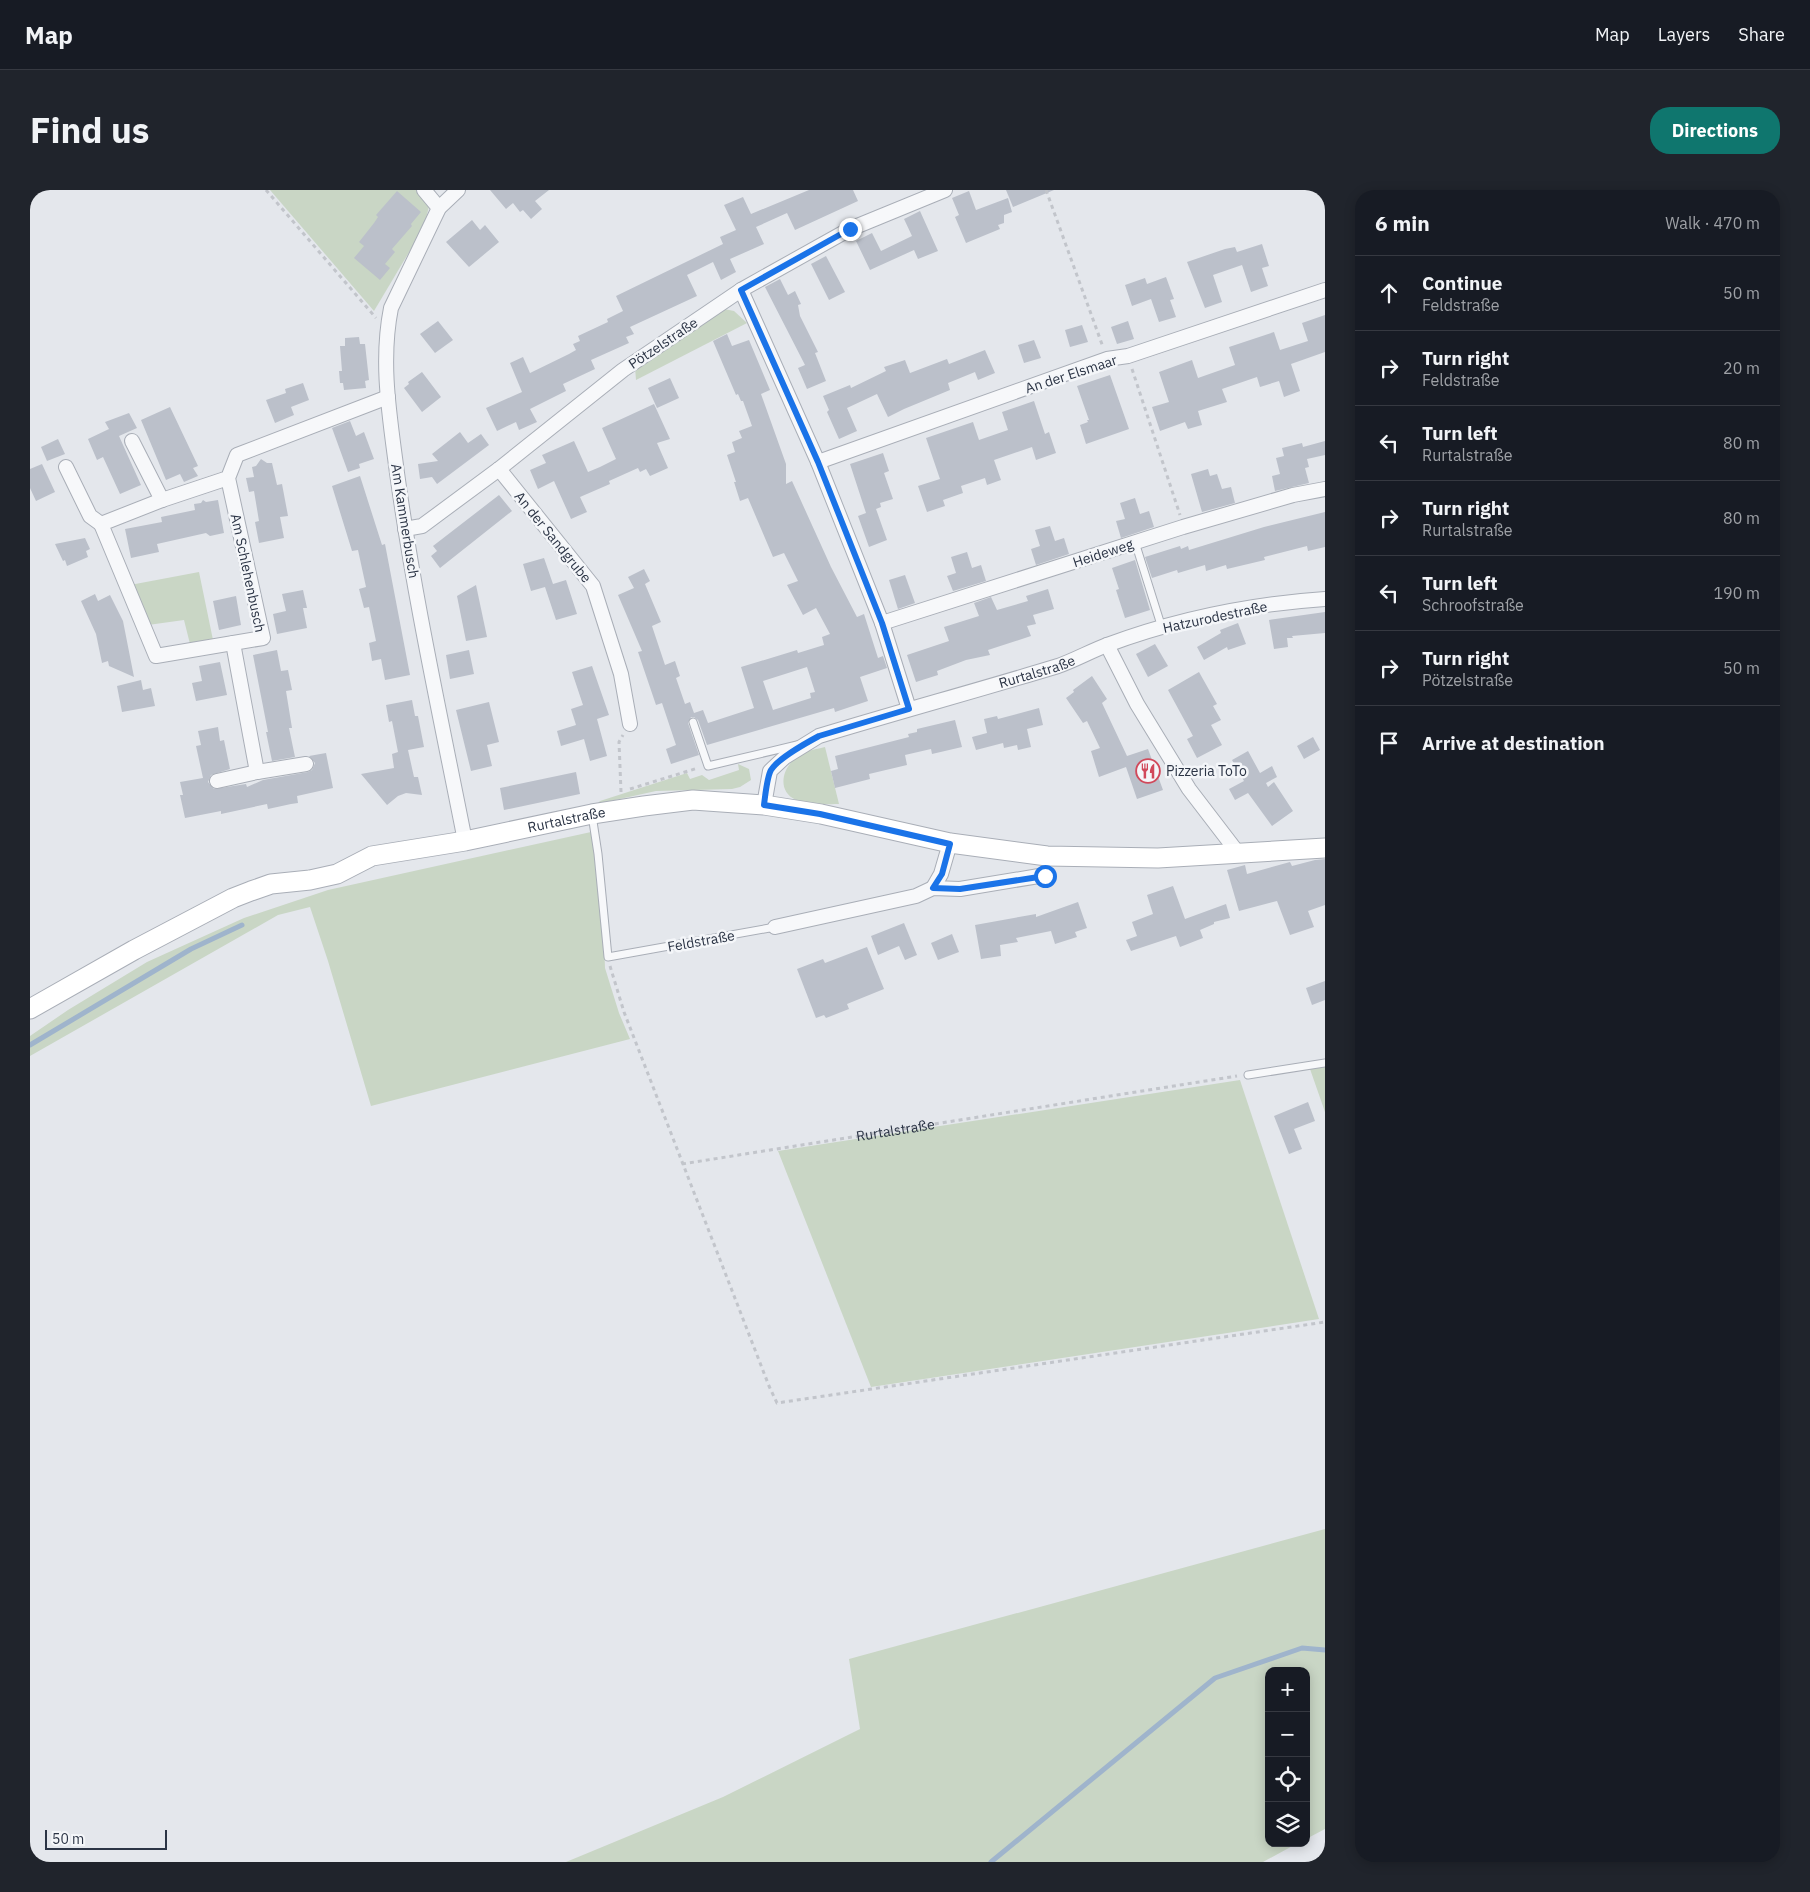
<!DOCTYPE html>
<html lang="en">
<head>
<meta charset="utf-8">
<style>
  :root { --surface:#171b24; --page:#20242c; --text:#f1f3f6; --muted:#9ea1a6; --line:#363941; --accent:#0f766e }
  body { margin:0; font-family:"IBM Plex Sans",sans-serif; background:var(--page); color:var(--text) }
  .controls { position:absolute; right:15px; bottom:15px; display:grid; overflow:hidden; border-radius:10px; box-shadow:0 2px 12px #0003 }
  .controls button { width:45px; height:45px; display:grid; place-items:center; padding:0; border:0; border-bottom:1px solid var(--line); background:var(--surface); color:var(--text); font:25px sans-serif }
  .scale { position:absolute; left:15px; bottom:12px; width:122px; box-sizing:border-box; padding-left:5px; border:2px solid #2b3445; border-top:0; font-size:14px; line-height:18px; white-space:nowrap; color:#2b3445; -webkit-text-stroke:4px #f4f6f9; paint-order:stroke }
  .stop { position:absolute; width:15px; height:15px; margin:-11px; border:4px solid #1a73e8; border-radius:50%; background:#fff }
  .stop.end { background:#1a73e8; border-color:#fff; box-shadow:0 1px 5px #0008 }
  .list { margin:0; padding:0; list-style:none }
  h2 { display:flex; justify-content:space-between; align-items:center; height:65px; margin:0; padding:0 20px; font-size:21px }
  h2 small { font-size:16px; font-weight:400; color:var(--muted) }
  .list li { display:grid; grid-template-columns:32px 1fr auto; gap:15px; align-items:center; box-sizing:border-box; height:75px; padding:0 20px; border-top:1px solid var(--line) }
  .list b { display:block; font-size:19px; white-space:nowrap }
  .list p { margin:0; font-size:16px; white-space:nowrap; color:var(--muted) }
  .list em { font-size:16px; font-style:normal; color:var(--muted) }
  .icon { flex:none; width:28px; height:28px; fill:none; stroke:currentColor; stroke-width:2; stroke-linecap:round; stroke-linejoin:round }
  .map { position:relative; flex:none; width:1295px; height:1672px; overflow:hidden; border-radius:20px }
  header { display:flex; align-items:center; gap:30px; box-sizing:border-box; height:70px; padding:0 25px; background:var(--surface); border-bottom:1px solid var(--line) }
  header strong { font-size:24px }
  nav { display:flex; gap:28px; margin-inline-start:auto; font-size:18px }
  .intro { display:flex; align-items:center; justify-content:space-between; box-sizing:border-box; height:120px; padding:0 30px }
  h1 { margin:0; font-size:35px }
  .button { padding:12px 22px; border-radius:20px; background:var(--accent); color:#fff; font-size:18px; font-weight:700 }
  main { display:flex; gap:30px; padding:0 30px }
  aside { flex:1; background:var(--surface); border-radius:20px; box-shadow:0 2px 12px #0003 }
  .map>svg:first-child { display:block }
  .green { fill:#c9d6c5 }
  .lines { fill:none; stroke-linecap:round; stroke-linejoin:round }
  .stream { stroke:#9fb4cc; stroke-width:5 }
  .building { fill:#bbc0ca; fill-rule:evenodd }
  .lane-casing { stroke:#a9aeb7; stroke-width:9 }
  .street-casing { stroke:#a9aeb7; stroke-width:16 }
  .secondary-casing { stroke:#a9aeb7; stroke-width:21 }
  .path { stroke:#c2c5cb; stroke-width:3; stroke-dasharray:4 4; stroke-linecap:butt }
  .lane { stroke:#f7f8fa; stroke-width:7 }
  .street { stroke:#f7f8fa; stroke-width:14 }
  .secondary { stroke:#fff; stroke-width:19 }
  .route { stroke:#1a73e8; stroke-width:6 }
  .labels { text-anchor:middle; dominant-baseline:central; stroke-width:5; stroke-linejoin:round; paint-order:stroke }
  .street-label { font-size:14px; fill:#2b3445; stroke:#f4f6f9 }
  .poi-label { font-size:14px; fill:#2b3445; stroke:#f4f6f9; text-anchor:start }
</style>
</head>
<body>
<header>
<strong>Map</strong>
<nav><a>Map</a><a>Layers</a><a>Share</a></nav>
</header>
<div class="intro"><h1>Find us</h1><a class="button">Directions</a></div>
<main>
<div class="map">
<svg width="1295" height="1672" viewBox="0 0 1295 1672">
  <rect width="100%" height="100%" fill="#e4e7ec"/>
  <!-- green -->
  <g class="green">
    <path d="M240 0H403L394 37 344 121Z"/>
    <path d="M694 119 704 121 717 133 606 190 605 177Z"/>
    <path d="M169 382 183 450 160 454 154 430 118 435 100 395Z"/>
    <path d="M795 557 809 614C797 614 778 616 766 610 744 600 754 572 772 564 779 560 787 559 795 557Z"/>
    <path d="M708 574 719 579 721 590 710 597 702 599 626 601 567 614 570 611 657 583 660 589 672 585 679 590 709 580Z"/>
    <path d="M561 642 563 646 572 699 575 778 589 823 600 849 341 916 298 771 280 717 248 725 0 866V846L38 820 117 772 214 728 298 700Z"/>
    <path d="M1295 877V922L1280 879Z"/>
    <path d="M1210 890 1289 1129 841 1197 748 961Z"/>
    <path d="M1295 1339V1639L1276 1649V1481H1239V1653H1268L1233 1672H536L693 1607 830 1539 819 1469Z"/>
  </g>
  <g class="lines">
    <!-- stream -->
    <g class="stream">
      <path d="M0 855 161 759 212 735"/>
      <path d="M961 1672 1185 1488 1272 1458 1295 1460"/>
    </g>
  </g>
  <!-- building -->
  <g class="building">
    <path d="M460 0H519L505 11 512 19 501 29 493 20 490 22 483 13 476 19Z"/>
    <path d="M779 0H823L828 11 765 40 757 23 726 37 734 54 700 69 706 82 691 90 683 72 657 85 667 106 600 137 604 144 596 147 599 153 561 170 565 179 533 194 536 201 500 219 507 232 489 240 486 232 467 241 456 218 492 202 480 173 493 167 500 183 539 164 546 160 543 154 550 151 548 146 578 132 577 129 593 121 586 106 693 54 690 47 706 40 694 15 713 7 721 24Z"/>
    <path d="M976 0H1024L983 17Z"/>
    <path d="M367 1 391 22 381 34 382 36 362 59 365 62 355 74 360 78 350 90 324 68 334 56 329 52 344 33 348 27 346 25Z"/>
    <path d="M939 1 946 20 978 8 982 22 974 25V33L968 35 970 39 936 53 925 27 929 25 922 8Z"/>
    <path d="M890 21 908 61 888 69 884 60 840 80 826 51 842 43 851 61 882 46 874 29Z"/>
    <path d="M442 30 450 40 455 35 469 52 439 77 416 52Z"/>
    <path d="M1232 54 1239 76 1232 78 1238 96 1221 102 1212 75 1183 85 1192 112 1175 118 1157 72 1195 59 1205 57 1207 62Z"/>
    <path d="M796 66 815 102 799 110 781 74Z"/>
    <path d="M1136 87 1144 109 1140 110 1146 127 1129 132 1121 109 1102 116 1095 95 1115 88 1117 94Z"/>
    <path d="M750 89 758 105 765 101 771 114 768 115 770 126 788 162 785 163 796 191 777 199 768 178 775 175 735 97Z"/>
    <path d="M1295 125V162L1261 174 1270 201 1254 207 1249 191 1230 197 1227 187 1192 199 1197 212 1168 221 1172 235 1158 239 1155 232 1130 241 1122 217 1139 212 1129 182 1162 170 1168 188 1205 175 1199 157 1244 142 1250 160 1278 151 1272 133Z"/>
    <path d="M408 131 423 150 405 163 390 144Z"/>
    <path d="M1098 131 1104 149 1087 154 1081 137Z"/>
    <path d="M1052 135 1058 152 1040 157 1035 140Z"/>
    <path d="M697 144 702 156 719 150 740 200 731 204 756 274V294L762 291 801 377 827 427 834 424 848 468 853 466 857 478 830 487 838 511 805 522 804 518 677 555 668 530 664 527H661L658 533 669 565 641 574 636 559 646 555 632 513 626 515 608 462 612 461 588 405 604 398 598 387 614 379 620 391 615 394 631 432 622 436 635 475 645 471 650 486 646 488 655 514 660 512 664 523 673 520 678 533 724 518 711 477 767 460 768 463 794 455 792 447 800 444 786 418 773 425 757 395 768 391 754 363 743 367 718 308 710 311 704 292H706L697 265 705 262 702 252 712 248 709 241 722 236 713 211H711L708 204 706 205 683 151ZM777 477 785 502 780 503 781 508 743 520 733 491Z"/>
    <path d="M329 147 330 154H335L339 190 335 191 336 198 314 200 313 193H310L309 181H312L310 156H315V148Z"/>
    <path d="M1004 150 1011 168 994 173 988 155Z"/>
    <path d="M955 160 965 183 948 190 945 182 918 193 920 200 874 219 858 227 847 204 817 218 827 241 809 249 797 222 799 220 793 206 820 195 821 198 856 181 854 177 875 170 880 183 917 169 919 174Z"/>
    <path d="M392 182 411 207 392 222 374 198 379 194 378 192Z"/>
    <path d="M1080 185 1099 239 1056 254 1050 235 1058 232 1057 230H1059L1047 196Z"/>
    <path d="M640 188 649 208 627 218 618 198Z"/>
    <path d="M273 193 279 210 261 217 264 225 245 233 236 210 256 203 255 199Z"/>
    <path d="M1004 211 1015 244 1019 242 1026 263 1006 270 1002 257 964 270 971 290 957 295 955 288 931 296 933 303 913 310 915 316 897 322 888 296 910 289 896 248 943 232 949 250 978 240 972 222Z"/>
    <path d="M624 214 640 249 627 253 638 278 620 286 616 279 610 282 608 278 579 291 580 294 550 307 557 322 541 329 524 291 508 299 500 280 516 273 512 265 544 251 558 282 570 277 586 269 572 238Z"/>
    <path d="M140 217 168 276 163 278 168 286 154 292 150 284 136 290 111 230Z"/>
    <path d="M99 223 107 238 89 246 111 295 90 304 73 267 67 270 58 249 79 239 75 232Z"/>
    <path d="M320 231 326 246 334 242 344 269 329 274 330 278 318 282 302 238Z"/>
    <path d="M430 242 438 253 451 244 459 255 407 294 402 287 390 289 388 274 408 271 402 264Z"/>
    <path d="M28 249 35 264 17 271 11 257Z"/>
    <path d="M1295 251V265L1277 269 1279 277 1275 278 1279 293 1245 301 1242 286 1250 284 1246 268 1254 266 1252 258 1272 253 1273 257Z"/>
    <path d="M853 263 859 281 854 283 863 309 850 313 851 317 846 319 857 350 839 357 828 326 836 323 820 274Z"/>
    <path d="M231 269 237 273H242L247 295 252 294 258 326 250 327 254 348 229 353 225 332 229 331 224 301 219 302 216 288 224 287 222 277 226 276Z"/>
    <path d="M12 274 25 302 6 311 0 298V279Z"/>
    <path d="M1178 279 1180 286 1187 284 1192 299 1201 297 1205 313 1172 322 1161 284Z"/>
    <path d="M330 286 352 355 355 354 380 485 355 490 351 469 342 471 339 453 346 451 339 417 334 418 329 399 336 397 328 360 322 361 302 296Z"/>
    <path d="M469 305 482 321 410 378 401 366 407 361 403 356Z"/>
    <path d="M1105 308 1110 324 1119 321 1124 337 1091 348 1086 331 1095 329 1090 313Z"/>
    <path d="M173 310 176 312 188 310 194 343 180 346 176 343 127 354 129 362 101 368 95 339 132 332 131 327 165 320 164 314 171 313Z"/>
    <path d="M1295 322V357L1278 361 1277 356 1234 367 1235 370 1197 379 1196 375 1176 381 1175 375 1148 383 1147 380 1122 388 1115 367 1150 356 1151 359 1158 356 1159 360 1234 337Z"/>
    <path d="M1020 336 1025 351 1034 348 1039 364 1006 375 1001 359 1010 356 1005 340Z"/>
    <path d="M55 348 60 359 56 361 58 367 37 376 35 370 33 371 25 354Z"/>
    <path d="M937 362 942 378 951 375 956 391 923 401 917 386 926 383 921 367Z"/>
    <path d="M514 368 523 394 536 390 547 424 526 430 515 397 501 401 493 374Z"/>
    <path d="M1105 370 1120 420 1095 428 1086 400 1089 399 1082 378Z"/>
    <path d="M875 385 885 413 868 419 859 390Z"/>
    <path d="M446 395 457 447 436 451 427 406Z"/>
    <path d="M1018 399 1024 419 1003 425 1006 434 997 436 1001 446 958 460 960 465 936 470 907 481 908 485 886 492 877 465 919 451 914 437 949 426 944 413 961 407 967 420 998 411 996 406Z"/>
    <path d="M273 400 277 418H273L277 438 247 444 243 424 256 421 252 404Z"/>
    <path d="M65 404 68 411 80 405 93 431 104 487 79 476 78 471 72 473 66 444 51 411Z"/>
    <path d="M206 406 211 435 189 440 183 411Z"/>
    <path d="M1295 422V443L1262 446 1263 448H1257L1258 457 1244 459 1239 430Z"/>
    <path d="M1208 433 1216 454 1198 460 1197 457 1174 470 1167 457 1191 443 1190 440Z"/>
    <path d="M1125 454 1138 476 1118 487 1106 464Z"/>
    <path d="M247 460 251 481 258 480 262 500 256 501 262 538H259L265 567 242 571 236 542H238L223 465Z"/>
    <path d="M439 460 444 484 420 489 416 465Z"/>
    <path d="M190 472 197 505 166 511 162 493 172 491 169 476Z"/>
    <path d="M562 476 579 525 567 529 577 566 560 571 554 549 531 556 527 541 546 535 541 519 553 515 542 482Z"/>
    <path d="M1169 482 1187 514 1183 516 1191 530 1181 535 1192 555 1167 568 1157 549 1163 546 1138 500Z"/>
    <path d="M1062 486 1077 509 1072 513 1097 566 1118 559 1133 600 1107 609 1096 577 1069 587 1061 561 1070 558 1057 531 1053 533 1036 508 1044 502 1043 500Z"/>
    <path d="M111 490 113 500 121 498 125 516 92 522 87 496Z"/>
    <path d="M382 510 385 526H388L394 557 378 560 384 587H388L392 605 376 603 368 606 357 615 331 584 364 578 362 564 368 562 362 531 359 532 356 515Z"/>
    <path d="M459 512 469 552 457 555 462 576 441 581 426 520Z"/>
    <path d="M1009 518 1013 535 997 539 1001 557 988 560 987 555 974 558 973 553 946 560 942 547 957 543 954 529 967 526 968 529Z"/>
    <path d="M925 530 932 557 902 564 901 559 875 565 877 575 839 584 840 589 805 598 801 581 808 579 805 566 879 547 878 544 887 542V539Z"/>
    <path d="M188 537 190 551 194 550 200 579 181 585 178 592 184 599 216 594 217 597 233 590 278 582 282 580 285 573 279 566 296 563 303 598 267 606 268 613 261 614 238 619 237 614 191 624V621L155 628 150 605H153L150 592 173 588 166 556 171 555 168 541Z"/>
    <path d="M1283 547 1290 560 1274 569 1267 556Z"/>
    <path d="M1218 561 1230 583 1242 576 1247 587 1236 593 1238 597 1244 592 1263 621 1242 636 1218 603 1205 610 1199 599 1214 591 1202 570Z"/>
    <path d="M546 582 550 604 474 620 470 598Z"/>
    <path d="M1295 669V715L1278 721 1284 737 1260 745 1247 711 1209 721 1197 680 1215 675 1217 684 1260 672 1262 676 1285 670Z"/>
    <path d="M1143 696 1155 729 1196 714 1200 728 1184 732V734L1170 740 1173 748 1150 757 1146 746 1101 761 1096 750 1107 746 1102 732 1123 724 1117 705Z"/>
    <path d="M1048 712 1057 738 1045 742 1047 747 1025 754 1021 741 986 748 988 752 970 755 971 766 951 769 945 735 1006 724V727Z"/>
    <path d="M874 733 887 765 875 770 869 756 848 765 841 746Z"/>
    <path d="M922 744 929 762 908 770 901 753Z"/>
    <path d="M837 757 854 799 817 814 819 819 796 828 794 825 786 828 767 779 793 769 795 773Z"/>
    <path d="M1295 791V810L1282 815 1276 798Z"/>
    <path d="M1278 912 1285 931 1264 939 1272 959 1259 964 1244 926Z"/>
  </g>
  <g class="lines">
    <!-- lane casing -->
    <g class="lane-casing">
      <g id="lane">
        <path d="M1105 352 1132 438"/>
        <path d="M663 532 678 576 767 555"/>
        <path d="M562 625 568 664 578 767 745 737"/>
        <path d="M1218 885 1295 873"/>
      </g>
    </g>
    <!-- street casing -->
    <g class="street-casing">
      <g id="street">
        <path d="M394 0 409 18"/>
        <path d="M428 0 409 18 361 118C350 173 360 228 367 283 384 407 411 529 435 651"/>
        <path d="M711 100 788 272 852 433 879 519"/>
        <path d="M102 251 132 310"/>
        <path d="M788 272 1077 169 1098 166 1295 100"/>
        <path d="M36 277 60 326 71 334"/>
        <path d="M469 279 563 396 591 484 600 534"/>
        <path d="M198 288 233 448 126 466 71 334 132 310 198 288 207 265 358 207"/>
        <path d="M375 339 392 336 469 279 593 180 711 100 820 39 915 0"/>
        <path d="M852 433 1153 337 1263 305 1295 299"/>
        <path d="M203 453 227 582"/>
        <path d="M1077 455 1107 514 1159 599 1208 663"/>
        <path d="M187 591 227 582 276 574"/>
        <path id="s2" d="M734 615 740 581 755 567 789 546C868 522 949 500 1028 476 1045 470 1061 461 1077 455 1147 429 1221 414 1295 409"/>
        <path d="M903 698 911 684 920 653"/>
        <path d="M745 737 886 706 903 698 930 699 1015 685"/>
      </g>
    </g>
    <!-- secondary casing -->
    <g class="secondary-casing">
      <g id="secondary">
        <path id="s3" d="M0 819 104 760 203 708 221 701 241 694 280 690 307 684 342 666 435 651 562 624 614 616 663 610 734 615 791 624 920 653 1017 666 1128 668 1295 658"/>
      </g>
    </g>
    <!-- path -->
    <g class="path">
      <path d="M236 0 346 128"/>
      <path d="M1016 0 1073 157"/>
      <path d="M1102 179 1150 325"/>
      <path d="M600 599 668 578"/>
      <path d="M591 602 589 552 593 545"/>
      <path d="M580 776 594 822 739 1196 747 1213 1295 1132"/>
      <path id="s1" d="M652 974 1207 886"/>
    </g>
    <!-- lane -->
    <use href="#lane" class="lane"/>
    <!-- street -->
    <use href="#street" class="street"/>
    <!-- secondary -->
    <use href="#secondary" class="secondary"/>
  </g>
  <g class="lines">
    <!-- route -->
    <path class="route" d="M820 39 711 100 788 272 852 433 879 519 789 546C776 553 748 569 741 580 737 587 735 607 734 615L790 624 920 654 912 684 903 698 930 699 1015 686"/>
  </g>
  <!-- icons -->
  <defs>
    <g id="restaurant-ring" transform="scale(1.25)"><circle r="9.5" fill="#f4f6f9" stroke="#d1495b" stroke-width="1.5"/><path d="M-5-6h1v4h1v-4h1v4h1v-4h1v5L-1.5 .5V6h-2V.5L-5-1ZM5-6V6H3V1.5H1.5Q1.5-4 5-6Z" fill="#d1495b"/></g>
  </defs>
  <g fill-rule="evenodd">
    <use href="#restaurant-ring" x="1118" y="581"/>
  </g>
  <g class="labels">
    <!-- street labels -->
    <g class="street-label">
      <text transform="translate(633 153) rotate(-34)">Pötzelstraße</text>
      <text transform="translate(1041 184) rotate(-18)">An der Elsmaar</text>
      <text transform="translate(375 331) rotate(81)">Am Kammerbusch</text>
      <text transform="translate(523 347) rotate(51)">An der Sandgrube</text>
      <text transform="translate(1073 363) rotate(-18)">Heideweg</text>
      <text transform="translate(218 383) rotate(78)">Am Schlehenbusch</text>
      <text transform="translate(1185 427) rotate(-12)">Hatzurodestraße</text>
      <text stroke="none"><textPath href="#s2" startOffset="322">Rurtalstraße</textPath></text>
      <text stroke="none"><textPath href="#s3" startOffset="576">Rurtalstraße</textPath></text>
      <text transform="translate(671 751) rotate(-10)">Feldstraße</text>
      <text stroke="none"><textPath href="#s1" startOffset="216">Rurtalstraße</textPath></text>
    </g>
    <!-- poi labels -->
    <g class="poi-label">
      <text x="1136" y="581">Pizzeria ToTo</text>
    </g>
  </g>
</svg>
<div class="controls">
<button>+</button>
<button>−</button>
<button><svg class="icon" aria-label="locate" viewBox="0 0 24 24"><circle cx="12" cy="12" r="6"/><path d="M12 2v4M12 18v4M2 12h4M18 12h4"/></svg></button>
<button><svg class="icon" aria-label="layers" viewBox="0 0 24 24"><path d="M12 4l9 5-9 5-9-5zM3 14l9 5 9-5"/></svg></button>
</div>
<div class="scale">50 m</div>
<div class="stop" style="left:1015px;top:686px"></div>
<div class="stop end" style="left:820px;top:39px"></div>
</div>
<aside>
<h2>6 min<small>Walk · 470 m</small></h2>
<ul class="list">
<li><svg class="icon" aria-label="ahead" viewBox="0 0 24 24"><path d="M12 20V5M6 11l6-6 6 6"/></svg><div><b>Continue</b><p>Feldstraße</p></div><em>50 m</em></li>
<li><svg class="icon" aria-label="right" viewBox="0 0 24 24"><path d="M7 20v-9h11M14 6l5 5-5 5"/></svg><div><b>Turn right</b><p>Feldstraße</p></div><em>20 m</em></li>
<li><svg class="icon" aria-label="left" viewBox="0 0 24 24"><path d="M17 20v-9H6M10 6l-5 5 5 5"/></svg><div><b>Turn left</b><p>Rurtalstraße</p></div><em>80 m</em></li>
<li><svg class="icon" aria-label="right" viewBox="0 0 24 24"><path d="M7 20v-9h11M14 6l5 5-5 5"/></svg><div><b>Turn right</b><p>Rurtalstraße</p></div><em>80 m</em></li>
<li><svg class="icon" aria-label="left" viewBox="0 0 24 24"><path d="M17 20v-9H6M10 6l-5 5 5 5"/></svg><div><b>Turn left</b><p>Schroofstraße</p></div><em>190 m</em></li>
<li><svg class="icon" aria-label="right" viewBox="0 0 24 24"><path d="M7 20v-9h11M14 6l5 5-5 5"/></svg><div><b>Turn right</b><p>Pötzelstraße</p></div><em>50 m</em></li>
<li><svg class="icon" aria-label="arrive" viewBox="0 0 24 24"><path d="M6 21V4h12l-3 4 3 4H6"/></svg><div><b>Arrive at destination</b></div></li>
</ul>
</aside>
</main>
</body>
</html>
